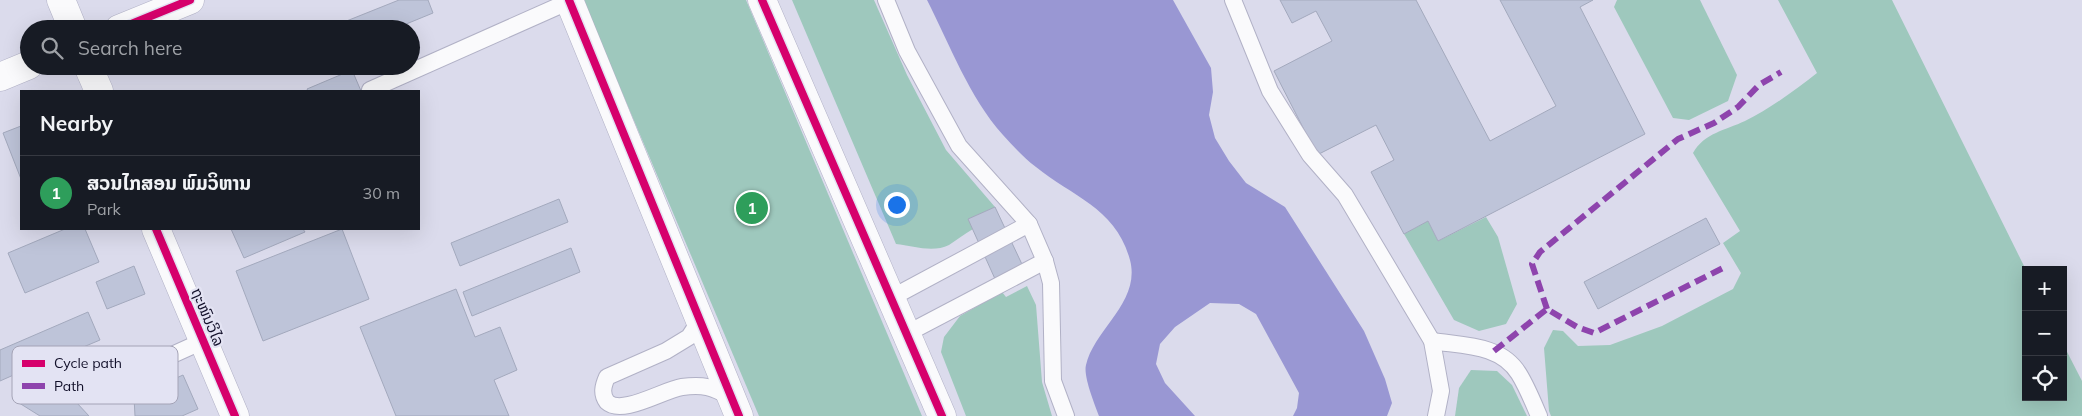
<!DOCTYPE html>
<html lang="en">
<head>
<meta charset="utf-8">
<style>
  :root { --surface:#171b24; --page:#20242c; --text:#f1f3f6; --muted:#9ea1a6; --line:#363941; --accent:#0b8043 }
  body { margin:0; font-family:Mulish,"Noto Sans Lao",sans-serif; background:var(--page); color:var(--text) }
  .controls { position:absolute; right:15px; bottom:15px; display:grid; overflow:hidden; border-radius:0px; box-shadow:0 5px 20px #0002 }
  .controls button { width:45px; height:45px; display:grid; place-items:center; padding:0; border:0; border-bottom:1px solid var(--line); background:var(--surface); color:var(--text); font:25px sans-serif }
  .you { position:absolute; left:896px; top:204px; width:18px; height:18px; margin:-12px; border:4px solid #fff; border-radius:50%; background:#1a73e8; box-shadow:0 0 0 8px #1a73e833 }
  .badge { display:grid; place-items:center; width:32px; height:32px; border-radius:50%; background:var(--accent); color:#fff; font-size:16px; font-weight:700 }
  .pin { position:absolute; translate:-50% -50%; border:2px solid #fff; box-shadow:0 1px 5px #0006 }
  .list { margin:0; padding:0; list-style:none }
  h2 { display:flex; justify-content:space-between; align-items:center; height:65px; margin:0; padding:0 20px; font-size:21px }
  h2 small { font-size:16px; font-weight:400; color:var(--muted) }
  .list li { display:grid; grid-template-columns:32px 1fr auto; gap:15px; align-items:center; box-sizing:border-box; height:75px; padding:0 20px; border-top:1px solid var(--line) }
  .list b { display:block; font-size:19px; white-space:nowrap }
  .list p { margin:0; font-size:16px; white-space:nowrap; color:var(--muted) }
  .list em { font-size:16px; font-style:normal; color:var(--muted) }
  .icon { flex:none; width:28px; height:28px; fill:none; stroke:currentColor; stroke-width:2; stroke-linecap:round; stroke-linejoin:round }
  .map { position:relative; flex:none; width:2082px; height:416px; overflow:hidden }
  .search { position:absolute; background:var(--surface); box-shadow:0 5px 20px #0002; left:20px; top:20px; width:400px; height:55px; display:flex; align-items:center; gap:12px; box-sizing:border-box; padding:0 18px; border-radius:28px; color:var(--muted); font-size:19px }
  .panel { position:absolute; background:var(--surface); box-shadow:0 5px 20px #0002; left:20px; top:90px; width:400px; height:140px; border-radius:0px }
  .map>svg:first-child { display:block }
  .green { fill:#9ec8bd }
  .water { fill:#9997d3 }
  .building { fill:#bec4d9; stroke:#a3a9bd }
  .lines { fill:none; stroke-linecap:round; stroke-linejoin:round }
  .service-casing { stroke:#b1b1c6; stroke-width:18 }
  .minor-casing { stroke:#b1b1c6; stroke-width:29 }
  .tertiary-casing { stroke:#b1b1c6; stroke-width:29 }
  .service { stroke:#fafafc; stroke-width:16 }
  .minor { stroke:#fafafc; stroke-width:28 }
  .tertiary { stroke:#fafafc; stroke-width:28 }
  .quiet { stroke:#8e44ad; stroke-width:6; stroke-dasharray:12 6; stroke-linecap:butt }
  .cycleway-casing { stroke:#e3e3f3; stroke-width:11 }
  .cycleway { stroke:#d6006c; stroke-width:8 }
  .labels { text-anchor:middle; dominant-baseline:central; stroke-width:4.5; stroke-linejoin:round; paint-order:stroke }
  .street-label { font-size:15px; fill:#110f29; stroke:#e3e3f3 }
  .key { fill:#e3e3f3; stroke:#a4a3b6; stroke-width:1 }
  .key-label { font-size:14px; fill:#110f29 }
</style>
</head>
<body>
<div class="map">
<svg width="2082" height="416" viewBox="0 0 2082 416">
  <rect width="100%" height="100%" fill="#dbdbec"/>
  <!-- green -->
  <g class="green">
    <path d="M583 0H746L922 416H759Z"/>
    <path d="M792 0H874L907 75 946 150 995 207 969 219 973 229C964 234 957 240 949 245 933 253 913 246 896 244Z"/>
    <path d="M1617 0H1700L1737 75 1728 101 1689 120 1673 118 1614 7Z"/>
    <path d="M1778 0H1892L2026 270V397H2063V344L2082 381V416H1551L1549 411 1544 348 1553 330 1563 331 1578 346 1610 345 1662 326 1733 289 1741 273 1723 243 1740 231 1693 153C1704 133 1726 130 1745 121 1771 108 1794 91 1817 73Z"/>
    <path d="M1486 217 1498 237 1517 304 1506 324 1479 331 1454 320 1404 234 1428 221 1438 241Z"/>
    <path d="M1027 286 1036 305 1042 382 1052 416H966L941 352 944 337 960 316 1002 292 1006 297Z"/>
    <path d="M1471 370 1497 371 1512 385 1527 416H1455L1459 388Z"/>
  </g>
  <!-- water -->
  <path class="water" d="M927 0H1173L1211 68 1213 92 1209 115 1215 138 1229 161 1246 183 1285 207 1364 331 1385 379 1392 403 1387 416H1293L1297 408 1299 393 1256 314 1239 304 1210 303 1175 327 1160 344 1156 364 1165 383 1195 416H1099C1095 405 1083 376 1086 365 1094 329 1141 302 1130 260 1116 208 1073 197 1036 167 1024 158 1013 146 1003 135 969 97 950 45 927 0Z"/>
  <!-- building -->
  <g class="building">
    <path d="M399 0H428L433 13 394 29H341L339 24Z"/>
    <path d="M1280 0H1416L1490 141 1556 106 1500 0H1593L1580 7 1645 134 1438 241 1428 221 1404 234 1371 172 1394 160 1376 125 1317 155 1274 71 1332 41 1316 11 1292 23Z"/>
    <path d="M352 70 361 91H308L307 89Z"/>
    <path d="M21 126V179L3 133Z"/>
    <path d="M559 199 568 222 460 266 451 243Z"/>
    <path d="M995 207 1028 277 1000 290 968 219Z"/>
    <path d="M1706 218 1720 244 1598 309 1584 282Z"/>
    <path d="M65 229H85L99 262 25 293 8 253Z"/>
    <path d="M231 229H303L305 232 244 258Z"/>
    <path d="M342 229 369 299 263 341 236 271Z"/>
    <path d="M571 248 580 272 472 316 463 292Z"/>
    <path d="M134 266 145 294 107 309 96 282Z"/>
    <path d="M456 289 475 337 500 327 517 370 494 380 509 416H396L360 327Z"/>
    <path d="M88 312 100 340 81 348 89 366 61 378 52 358 0 381V350Z"/>
    <path d="M183 375 198 409 182 416H135L134 397Z"/>
    <path d="M52 388 58 395 64 389 89 416H40L16 401 30 396 32 400Z"/>
  </g>
  <g class="lines">
    <!-- service casing -->
    <g class="service-casing">
      <g id="service">
        <path d="M886 0 907 51 959 146 1029 224 1045 261 1051 283 1053 381 1066 416"/>
        <path d="M1233 0 1270 91 1310 155 1345 195 1432 341 1441 391 1436 416"/>
        <path d="M370 90 570 1"/>
        <path d="M891 298 1029 224"/>
        <path d="M700 320 689 337 666 351 607 377C603 386 601 394 607 402 622 416 663 390 682 387 703 384 713 387 730 397"/>
        <path d="M906 334 1045 261"/>
        <path d="M1432 341C1463 346 1501 344 1519 374 1527 387 1533 402 1539 416"/>
        <path d="M86 394 203 341"/>
      </g>
    </g>
    <!-- minor casing -->
    <g class="minor-casing">
      <g id="minor">
        <path d="M61 0 73 29"/>
        <path d="M119 29 190 0"/>
        <path d="M88 66 99 91"/>
        <path d="M0 77 29 65"/>
        <path d="M156 229 235 416"/>
      </g>
    </g>
    <!-- tertiary casing -->
    <g class="tertiary-casing">
      <g id="tertiary">
        <path d="M569 0 739 416"/>
        <path d="M762 0 942 416"/>
      </g>
    </g>
    <!-- service -->
    <use href="#service" class="service"/>
    <!-- minor -->
    <use href="#minor" class="minor"/>
    <!-- tertiary -->
    <use href="#tertiary" class="tertiary"/>
    <!-- quiet -->
    <g class="quiet">
      <path d="M1547 309 1532 264 1540 252 1678 139 1714 123 1738 107 1759 85 1781 72"/>
      <path d="M1494 351 1547 309 1577 327 1594 333 1723 268"/>
    </g>
    <!-- cycleway casing -->
    <g class="cycleway-casing">
      <g id="cycleway">
        <path d="M569 0 739 416"/>
        <path d="M762 0 942 416"/>
        <path d="M119 29 190 0"/>
        <path d="M156 229 235 416"/>
      </g>
    </g>
    <!-- cycleway -->
    <use href="#cycleway" class="cycleway"/>
  </g>
  <g class="labels">
    <!-- street labels -->
    <g class="street-label">
      <text transform="translate(208 317) rotate(67)">ຖະໜົນວິໄລ</text>
    </g>
  </g>
  <!-- legend -->
  <rect x="12" y="346" width="166" height="58" rx="8" class="key"/>
  <rect x="22" y="360" width="23" height="7" fill="#d6006c"/>
  <rect x="22" y="383" width="23" height="6" fill="#8e44ad"/>
  <g class="key-label">
    <text x="54" y="368">Cycle path</text>
    <text x="54" y="391">Path</text>
  </g>
</svg>
<div class="controls">
<button>+</button>
<button>−</button>
<button><svg class="icon" aria-label="locate" viewBox="0 0 24 24"><circle cx="12" cy="12" r="6"/><path d="M12 2v4M12 18v4M2 12h4M18 12h4"/></svg></button>
</div>
<div class="you"></div>
<div class="pin badge" style="left:752px;top:208px;background:#2e9e5b">1</div>
<div class="search"><svg class="icon" aria-label="search" viewBox="0 0 24 24"><circle cx="10" cy="10" r="6"/><path d="M15 15l6 6"/></svg>Search here</div>
<section class="panel">
<h2>Nearby<small></small></h2>
<ul class="list">
<li><span class="badge" style="background:#2e9e5b">1</span><div><b>ສວນໄກສອນ ພົມວິຫານ</b><p>Park</p></div><em>30 m</em></li>
</ul>
</section>
</div>
</body>
</html>
